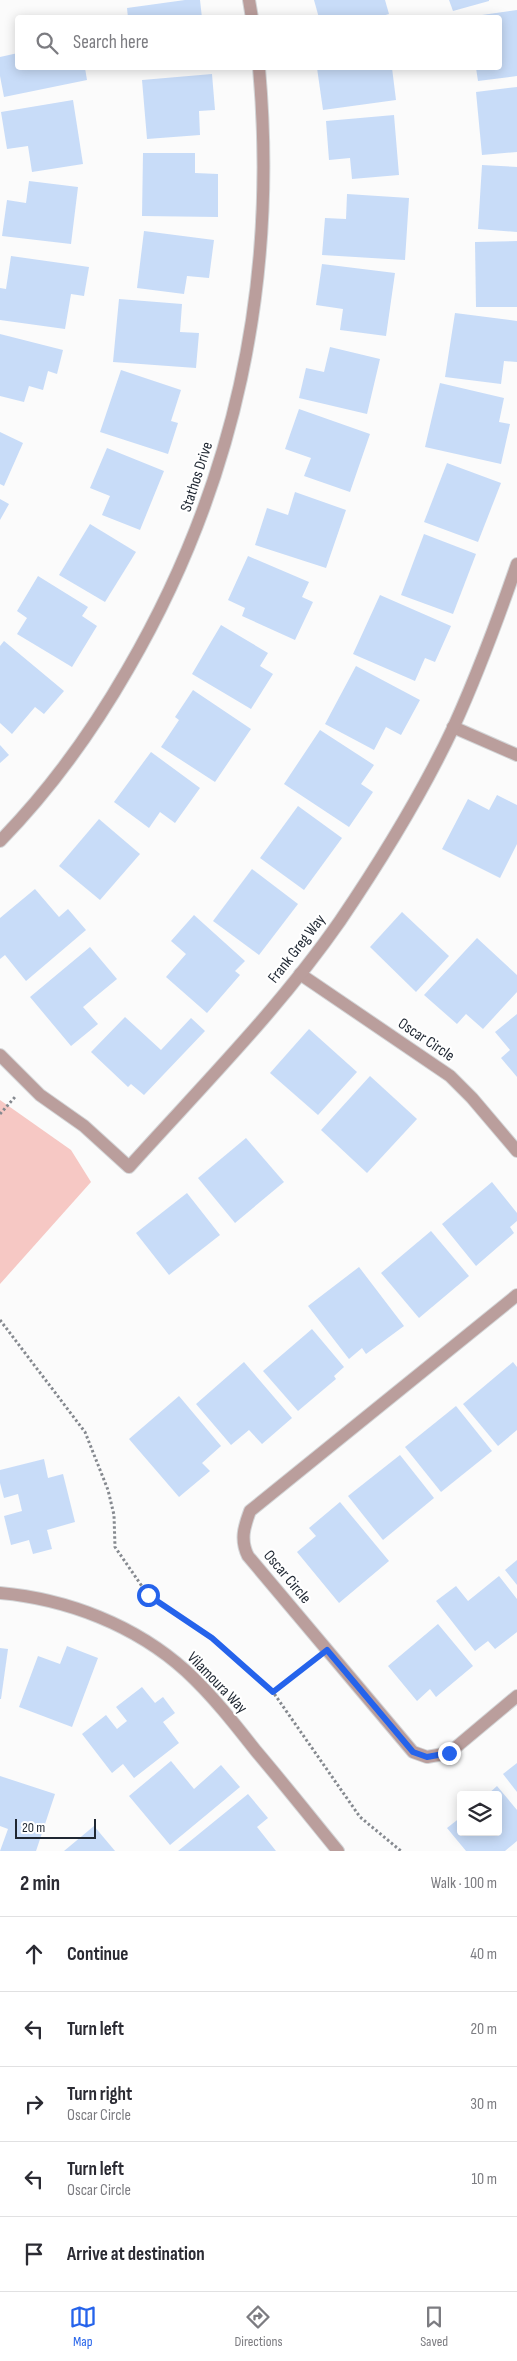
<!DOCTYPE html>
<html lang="en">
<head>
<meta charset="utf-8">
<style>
  :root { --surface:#fff; --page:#f2f2f3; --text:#2b2b33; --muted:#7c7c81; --line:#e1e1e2; --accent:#2563eb }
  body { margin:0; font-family:"Sofia Sans Condensed",sans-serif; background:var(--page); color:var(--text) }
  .controls { position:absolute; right:15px; bottom:15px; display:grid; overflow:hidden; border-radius:5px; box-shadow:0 2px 12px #0003 }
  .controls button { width:45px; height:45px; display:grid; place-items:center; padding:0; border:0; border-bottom:1px solid var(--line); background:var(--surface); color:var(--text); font:25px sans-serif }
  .scale { position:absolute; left:15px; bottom:12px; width:81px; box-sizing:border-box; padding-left:5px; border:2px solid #1f2732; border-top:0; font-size:14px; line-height:18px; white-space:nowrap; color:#1f2732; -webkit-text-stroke:4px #fff; paint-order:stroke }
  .stop { position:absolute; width:15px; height:15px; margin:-11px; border:4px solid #2563eb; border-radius:50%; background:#fff }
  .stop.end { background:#2563eb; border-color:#fff; box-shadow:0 1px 5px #0008 }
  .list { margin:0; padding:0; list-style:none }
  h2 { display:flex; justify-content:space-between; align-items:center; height:65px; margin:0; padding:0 20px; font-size:21px }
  h2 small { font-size:16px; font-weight:400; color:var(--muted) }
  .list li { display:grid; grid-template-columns:32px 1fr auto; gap:15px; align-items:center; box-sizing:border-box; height:75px; padding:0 20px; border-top:1px solid var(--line) }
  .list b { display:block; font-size:19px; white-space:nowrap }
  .list p { margin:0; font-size:16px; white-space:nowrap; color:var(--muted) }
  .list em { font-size:16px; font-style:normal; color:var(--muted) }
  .icon { flex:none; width:28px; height:28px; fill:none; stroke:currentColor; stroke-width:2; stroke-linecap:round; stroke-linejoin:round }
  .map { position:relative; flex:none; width:517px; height:1851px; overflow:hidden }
  .search { position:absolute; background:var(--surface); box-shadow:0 2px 12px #0003; left:15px; right:15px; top:15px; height:55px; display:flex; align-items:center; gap:12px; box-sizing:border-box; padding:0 18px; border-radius:5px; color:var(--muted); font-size:19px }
  .sheet { height:440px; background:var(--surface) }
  nav { display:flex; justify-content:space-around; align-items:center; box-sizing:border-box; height:70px; border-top:1px solid var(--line); background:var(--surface); font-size:14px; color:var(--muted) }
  nav a { display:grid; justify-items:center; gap:2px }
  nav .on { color:var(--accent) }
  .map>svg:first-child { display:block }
  .green { fill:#f6c8c4 }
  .building { fill:#c8dcf8 }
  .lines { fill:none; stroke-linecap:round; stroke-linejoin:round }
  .minor-casing { stroke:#d3d5d7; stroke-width:14 }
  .path { stroke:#85898f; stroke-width:3; stroke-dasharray:2.5 2.5; stroke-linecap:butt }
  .minor { stroke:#ba9e9c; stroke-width:12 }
  .route { stroke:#2563eb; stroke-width:6 }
  .labels { text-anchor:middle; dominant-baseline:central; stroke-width:4.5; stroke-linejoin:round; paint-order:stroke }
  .street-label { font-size:16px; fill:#1f2732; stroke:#fff }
</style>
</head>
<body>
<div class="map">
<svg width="517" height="1851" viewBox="0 0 517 1851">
  <rect width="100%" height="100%" fill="#fbfbfb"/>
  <!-- green -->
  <path class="green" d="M0 1100 71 1150 91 1182 0 1284Z"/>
  <!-- building -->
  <g class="building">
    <path d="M185 0H200L202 18H128L127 8Z"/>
    <path d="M314 0H385L389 14 375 18H319Z"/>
    <path d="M449 0H489V1L453 11Z"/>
    <path d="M517 10V76L478 81 476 68H500V18L475 16Z"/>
    <path d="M18 53V68H85L87 80 4 97 0 76V57Z"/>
    <path d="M317 68H392L396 100 323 110Z"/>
    <path d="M212 74 215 110 199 111 200 135 147 139 142 80Z"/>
    <path d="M517 87V152L482 155 476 92Z"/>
    <path d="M73 100 83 164 32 172 28 146 7 149 1 112Z"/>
    <path d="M394 115 399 175 352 179 350 158 329 160 326 121Z"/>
    <path d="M143 153H195V173L218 174V217L142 216Z"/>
    <path d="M482 165 517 167V232L478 229Z"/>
    <path d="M29 181 78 187 71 244 2 236 7 200 26 203Z"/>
    <path d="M347 194 409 198 405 260 322 255 325 218 346 219Z"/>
    <path d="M144 231 214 240 209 278 187 276 184 294 137 288Z"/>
    <path d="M517 241V307H476L475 242Z"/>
    <path d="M11 256 89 267 84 296 71 294 65 329 0 320V288L6 289Z"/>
    <path d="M322 264 395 273 386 336 340 330 343 309 316 305Z"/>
    <path d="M119 299 182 304 180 332 199 333 196 368 113 362Z"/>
    <path d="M455 313 517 321V362L504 361 501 384 445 377Z"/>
    <path d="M0 334 63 350 57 374 48 371 43 390 29 386 24 402 0 396Z"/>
    <path d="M330 347 380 359 367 414 299 398 306 368 324 372Z"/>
    <path d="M121 370 181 390 171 421 178 423 168 454 100 432Z"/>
    <path d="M440 383 504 398 499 422 510 424 501 464 425 447Z"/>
    <path d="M299 409 370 434 350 492 304 476 311 458 285 449Z"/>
    <path d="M0 432 23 443 4 486 0 484Z"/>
    <path d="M107 448 164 471 140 530 102 515 110 496 90 488Z"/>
    <path d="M447 463 501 483 478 542 424 522Z"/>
    <path d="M295 492 346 510 326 568 255 545 267 508 288 515Z"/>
    <path d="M0 499 9 504 0 520Z"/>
    <path d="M90 524 136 552 105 602 59 575Z"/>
    <path d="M424 534 476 554 453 614 401 595Z"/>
    <path d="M248 556 309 582 302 597 313 602 295 640 242 616 245 608 228 600Z"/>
    <path d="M38 576 88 607 82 616 97 626 72 667 17 634 27 618 17 611Z"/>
    <path d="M380 595 451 626 435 662 425 658 415 681 353 654Z"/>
    <path d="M221 625 268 653 260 666 273 674 251 709 192 674Z"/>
    <path d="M4 641 64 691 44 714 35 707 12 734 0 723V646Z"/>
    <path d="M356 666 420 700 401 735 386 727 374 750 325 724Z"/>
    <path d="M193 690 251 729 215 782 161 747 179 720 175 717Z"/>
    <path d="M320 730 374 765 361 784 373 792 349 827 284 784Z"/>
    <path d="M0 745 9 755 0 763Z"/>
    <path d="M151 752 200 788 175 823 160 812 149 828 114 802Z"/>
    <path d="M497 795 517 805V844L500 878 442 849 468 799 489 810Z"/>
    <path d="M298 806 342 838 304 890 260 858Z"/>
    <path d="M99 819 140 854 100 900 59 866Z"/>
    <path d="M252 869 298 904 259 955 213 921Z"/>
    <path d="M35 889 59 917 68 909 86 930 26 981 5 955 0 959V918Z"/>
    <path d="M402 912 449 956 416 992 370 947Z"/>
    <path d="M194 915 245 961 235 971 240 975 207 1013 166 977 186 954 171 941Z"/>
    <path d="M477 938 517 975V992L483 1029 466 1014 457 1024 424 995Z"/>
    <path d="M90 947 117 979 83 1007 98 1024 71 1046 30 997Z"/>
    <path d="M517 1014V1077L501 1058 510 1050 495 1032Z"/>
    <path d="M125 1017 161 1050 191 1018 205 1031 144 1095 131 1084 128 1087 91 1052Z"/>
    <path d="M309 1029 357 1072 318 1115 270 1073Z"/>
    <path d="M370 1076 417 1119 367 1173 321 1130Z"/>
    <path d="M246 1138 284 1182 235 1223 198 1178Z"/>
    <path d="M492 1182 517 1213V1221L510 1227 514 1233 476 1266 442 1224Z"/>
    <path d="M187 1193 220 1235 169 1275 136 1233Z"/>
    <path d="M431 1231 469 1276 419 1318 381 1273Z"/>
    <path d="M359 1267 404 1326 366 1354 362 1348 349 1359 308 1306Z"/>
    <path d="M312 1329 344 1367 334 1376 336 1379 298 1411 263 1371Z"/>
    <path d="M244 1362 292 1418 262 1444 249 1430 231 1445 196 1404Z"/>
    <path d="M513 1362 517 1367V1430L498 1446 463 1404Z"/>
    <path d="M179 1396 221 1446 202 1463 210 1471 179 1497 129 1439Z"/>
    <path d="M456 1406 492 1451 441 1492 405 1447Z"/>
    <path d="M400 1455 434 1498 383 1540 348 1496Z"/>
    <path d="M44 1459 48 1478 63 1474 75 1522 47 1530 52 1549 33 1554 29 1540 11 1545 4 1516 22 1511 18 1494 4 1498 0 1483V1470Z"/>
    <path d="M340 1502 389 1561 339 1603 297 1552 316 1536 309 1528Z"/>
    <path d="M517 1560V1585L505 1570Z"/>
    <path d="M499 1576 517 1599V1632L495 1649 488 1641 475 1651 436 1601 456 1586 468 1601Z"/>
    <path d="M438 1624 473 1666 436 1697 430 1689 417 1701 388 1666Z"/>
    <path d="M67 1646 98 1658 72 1727 19 1707 38 1656 60 1664Z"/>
    <path d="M0 1648 8 1649 1 1699H0Z"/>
    <path d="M142 1687 155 1703 163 1697 175 1713 163 1722 179 1743 134 1778 123 1764 112 1773 82 1734 106 1715 117 1729 127 1721 116 1707Z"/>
    <path d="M171 1761 194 1789 221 1765 240 1787 170 1845 129 1796Z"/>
    <path d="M517 1763V1792L503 1774Z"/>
    <path d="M0 1776 55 1794 36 1851H0L8 1829 0 1826Z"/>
    <path d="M497 1786 517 1810V1841L505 1851H466L447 1828 461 1817V1832H498V1795H487Z"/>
    <path d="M248 1794 268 1818 257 1827 276 1851H178Z"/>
    <path d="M94 1826 115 1851H64Z"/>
  </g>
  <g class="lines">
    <!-- minor casing -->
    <g class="minor-casing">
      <g id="minor">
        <path d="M249 0 252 18"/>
        <path d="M453 727 517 755"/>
        <path d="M0 841C50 790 93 730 128 669 236 483 278 280 259 68"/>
        <path d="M300 974 450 1076 472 1098 517 1151"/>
        <path d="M0 1055 40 1095 84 1126 129 1167C201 1087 278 1010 340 921 382 859 422 794 454 726 478 673 498 619 517 564"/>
        <path d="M517 1295 250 1511C244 1527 240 1540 248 1556L413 1752 427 1757 449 1753 517 1696"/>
        <path d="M0 1593C67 1599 135 1625 186 1671 212 1695 234 1723 256 1751 284 1784 311 1818 338 1851"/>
      </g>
    </g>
    <!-- path -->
    <g class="path">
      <path d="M0 1114 15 1097"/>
      <path d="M0 1320 85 1432 108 1490 114 1515 115 1547 148 1595 212 1639 273 1692 360 1817 401 1851"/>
      <path d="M273 1692 312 1662"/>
    </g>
    <!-- minor -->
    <use href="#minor" class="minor"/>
  </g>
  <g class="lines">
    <!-- route -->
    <path class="route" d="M148 1595 212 1638 273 1692 327 1650 413 1752 427 1757 449 1753"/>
  </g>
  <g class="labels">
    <!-- street labels -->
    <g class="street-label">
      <text transform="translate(197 477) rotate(-72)">Stathos Drive</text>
      <text transform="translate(297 949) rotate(-52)">Frank Greg Way</text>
      <text transform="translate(426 1040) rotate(34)">Oscar Circle</text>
      <text transform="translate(287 1577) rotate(50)">Oscar Circle</text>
      <text transform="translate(217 1683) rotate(46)">Vilamoura Way</text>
    </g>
  </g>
</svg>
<div class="controls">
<button><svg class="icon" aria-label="layers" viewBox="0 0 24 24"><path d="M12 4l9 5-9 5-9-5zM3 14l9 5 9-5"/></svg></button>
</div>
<div class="scale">20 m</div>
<div class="stop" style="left:148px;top:1595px"></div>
<div class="stop end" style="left:449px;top:1753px"></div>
<div class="search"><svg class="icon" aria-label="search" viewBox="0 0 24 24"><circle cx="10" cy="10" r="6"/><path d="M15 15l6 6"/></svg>Search here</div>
</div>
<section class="sheet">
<h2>2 min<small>Walk · 100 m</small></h2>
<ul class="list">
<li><svg class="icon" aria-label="ahead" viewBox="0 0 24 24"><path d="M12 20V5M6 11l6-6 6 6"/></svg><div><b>Continue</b></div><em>40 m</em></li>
<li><svg class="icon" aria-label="left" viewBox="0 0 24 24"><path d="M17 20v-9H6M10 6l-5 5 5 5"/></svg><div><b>Turn left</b></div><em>20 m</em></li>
<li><svg class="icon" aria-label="right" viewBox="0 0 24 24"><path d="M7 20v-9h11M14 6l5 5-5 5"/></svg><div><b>Turn right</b><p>Oscar Circle</p></div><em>30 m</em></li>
<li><svg class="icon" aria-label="left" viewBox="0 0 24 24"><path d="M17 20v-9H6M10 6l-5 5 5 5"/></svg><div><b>Turn left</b><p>Oscar Circle</p></div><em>10 m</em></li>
<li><svg class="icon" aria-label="arrive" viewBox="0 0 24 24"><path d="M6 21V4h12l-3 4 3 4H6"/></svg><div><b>Arrive at destination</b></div></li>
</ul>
</section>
<nav>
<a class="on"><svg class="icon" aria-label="map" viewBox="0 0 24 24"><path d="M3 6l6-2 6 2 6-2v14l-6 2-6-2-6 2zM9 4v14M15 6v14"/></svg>Map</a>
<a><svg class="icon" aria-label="directions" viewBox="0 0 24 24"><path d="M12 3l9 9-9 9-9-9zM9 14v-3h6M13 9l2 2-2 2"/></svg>Directions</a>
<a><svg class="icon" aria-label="saved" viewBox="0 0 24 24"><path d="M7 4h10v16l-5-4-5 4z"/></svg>Saved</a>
</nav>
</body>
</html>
